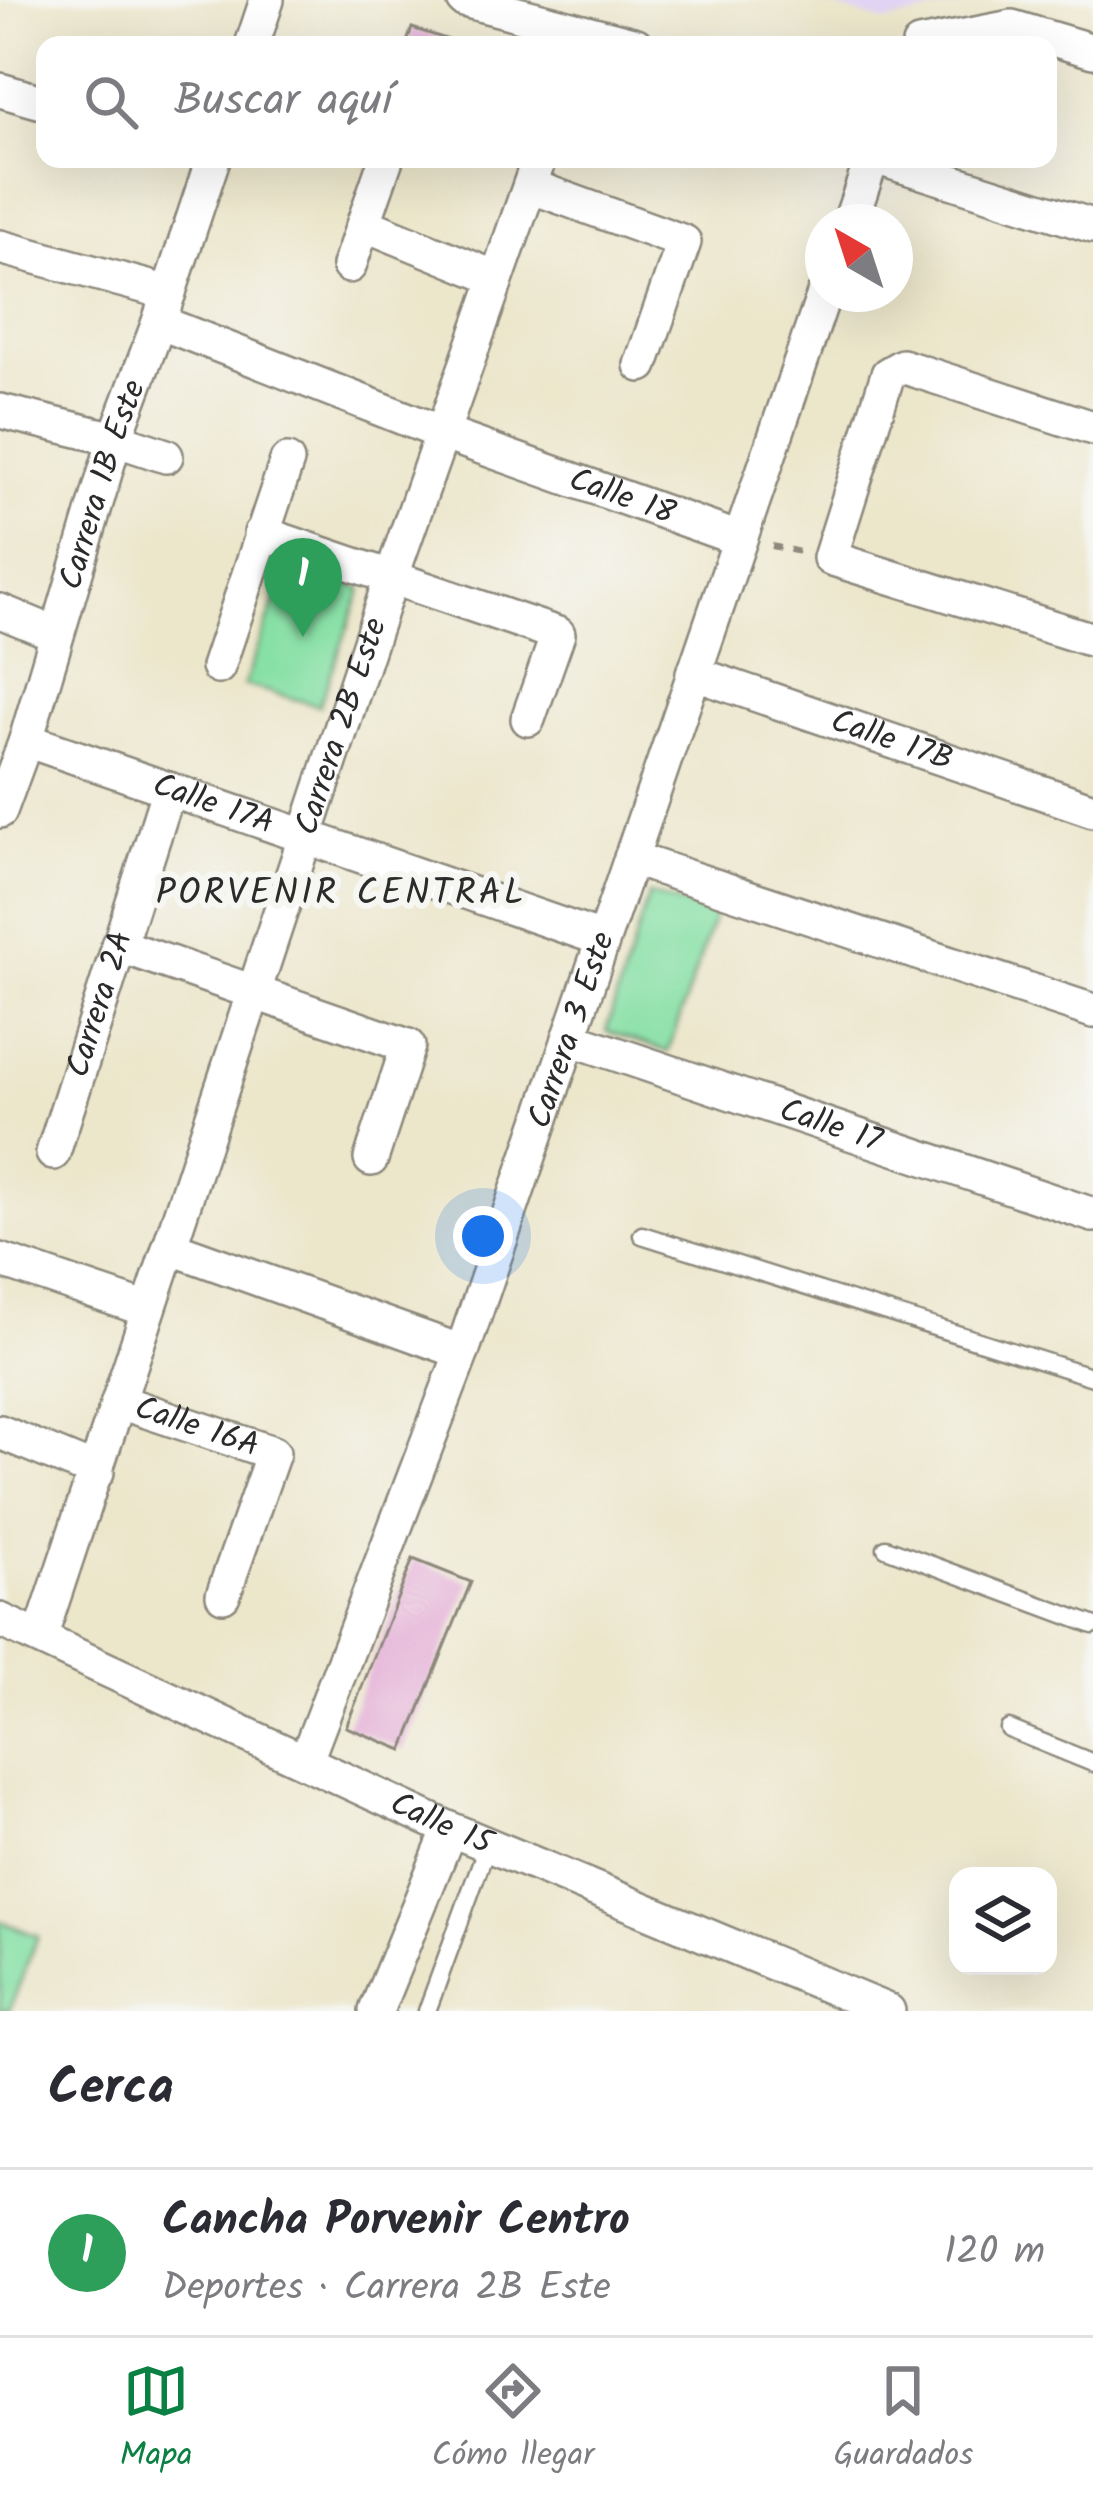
<!DOCTYPE html>
<html lang="es">
<head>
<meta charset="utf-8">
<style>
  :root { --surface:#fff; --page:#f2f2f3; --text:#2b2b33; --muted:#7c7c81; --line:#e1e1e2; --accent:#0b8043 }
  body { margin:0; font-family:Kalam,sans-serif; background:var(--page); color:var(--text) }
  .controls { position:absolute; right:36px; bottom:36px; display:grid; overflow:hidden; border-radius:24px; box-shadow:0 12px 48px #0002 }
  .controls button { width:108px; height:108px; display:grid; place-items:center; padding:0; border:0; border-bottom:3px solid var(--line); background:var(--surface); color:var(--text); font:60px sans-serif }
  .compass { position:absolute; left:805px; top:204px; width:108px; height:108px; border-radius:50%; background:var(--surface); box-shadow:0 12px 48px #0002; rotate:321deg }
  .you { position:absolute; left:483px; top:1236px; width:42px; height:42px; margin:-30px; border:9px solid #fff; border-radius:50%; background:#1a73e8; box-shadow:0 0 0 18px #1a73e833 }
  .badge { display:grid; place-items:center; width:78px; height:78px; border-radius:50%; background:var(--accent); color:#fff; font-size:39px; font-weight:700 }
  .pin { position:absolute; translate:-50% -99px; filter:drop-shadow(0 3px 6px #0008) }
  .pin::after { content:''; position:absolute; top:63px; width:42px; height:36px; background:inherit; clip-path:polygon(0 0,100% 0,50% 100%) }
  .list { margin:0; padding:0; list-style:none }
  h2 { display:flex; justify-content:space-between; align-items:center; height:156px; margin:0; padding:0 48px; font-size:51px }
  h2 small { font-size:39px; font-weight:400; color:var(--muted) }
  .list li { display:grid; grid-template-columns:78px 1fr auto; gap:36px; align-items:center; box-sizing:border-box; height:168px; padding:0 48px; border-top:3px solid var(--line) }
  .list b { display:block; font-size:45px; white-space:nowrap }
  .list p { margin:0; font-size:39px; white-space:nowrap; color:var(--muted) }
  .list em { font-size:39px; font-style:normal; color:var(--muted) }
  .icon { flex:none; width:66px; height:66px; fill:none; stroke:currentColor; stroke-width:2; stroke-linecap:round; stroke-linejoin:round }
  .map { position:relative; flex:none; width:1093px; height:2011px; overflow:hidden }
  .search { position:absolute; background:var(--surface); box-shadow:0 12px 48px #0002; left:36px; right:36px; top:36px; height:132px; display:flex; align-items:center; gap:30px; box-sizing:border-box; padding:0 42px; border-radius:24px; color:var(--muted); font-size:45px }
  .sheet { height:324px; background:var(--surface) }
  nav { display:flex; justify-content:space-around; align-items:center; box-sizing:border-box; height:168px; border-top:3px solid var(--line); background:var(--surface); font-size:33px; color:var(--muted) }
  nav a { display:grid; justify-items:center; gap:6px }
  nav .on { color:var(--accent) }
  .map>svg:first-child { display:block }
  .built { fill:#e0d4f4 }
  .green { fill:#87e0a5; stroke:#598668; stroke-width:3 }
  .building { fill:#e09fd0 }
  .lines { fill:none; stroke-linecap:round; stroke-linejoin:round }
  .service-casing { stroke:#8c887b; stroke-width:21 }
  .minor-casing { stroke:#8c887b; stroke-width:38 }
  .path { stroke:#8c887b; stroke-width:6; stroke-dasharray:9 9; stroke-linecap:butt }
  .service { stroke:#fff; stroke-width:16 }
  .minor { stroke:#fff; stroke-width:33 }
  .labels { text-anchor:middle; dominant-baseline:central; stroke-width:12; stroke-linejoin:round; paint-order:stroke }
  .street-label { font-size:33px; fill:#2b2b2b; stroke:#f6f6f2 }
  .neighbourhood-label { font-size:36px; letter-spacing:3px; fill:#2b2b2b; stroke:#f6f6f2 }
</style>
</head>
<body>
<div class="map">
<svg width="1093" height="2011" viewBox="0 0 1093 2011">
  <rect width="100%" height="100%" fill="#f6f6f2"/>
  <filter id="ink" filterUnits="userSpaceOnUse"><feTurbulence type="fractalNoise" baseFrequency=".00833" numOctaves="2"/><feDisplacementMap in="SourceGraphic" scale="24" xChannelSelector="R" yChannelSelector="G"/><feConvolveMatrix kernelMatrix="1 2 1 2 8 2 1 2 1" color-interpolation-filters="sRGB"/></filter>
  <filter id="wash" filterUnits="userSpaceOnUse"><feTurbulence type="fractalNoise" baseFrequency=".004" numOctaves="4" result="noise"/><feDisplacementMap in="SourceGraphic" scale="48" xChannelSelector="R" yChannelSelector="G"/><feGaussianBlur stdDeviation="2.7" result="paint"/><feColorMatrix in="noise" values="0 0 0 0 0 0 0 0 0 0 0 0 0 0 0 0 0 1.4 0 .05"/><feComposite in="paint" operator="in"/></filter>
  <g filter="url(#wash)">
    <rect width="100%" height="100%" fill="#ece6cb"/>
    <!-- built -->
    <path class="built" d="M808 0H987L886 22Z"/>
    <!-- green -->
    <g class="green">
      <path d="M290 562 362 589 319 706 244 685Z"/>
      <path d="M649 894 715 914 668 1052 606 1031Z"/>
      <path d="M0 1921 38 1936 9 2011H0Z"/>
    </g>
    <g id="blocks">
      <!-- building -->
      <g class="building">
        <path d="M412 28 449 40 448 45H406Z"/>
        <path d="M413 1559 471 1582 403 1750 346 1727Z"/>
      </g>
    </g>
  </g>
  <g filter="url(#ink)">
    <use href="#blocks" fill-opacity="0" stroke="#8c887b" stroke-width="3"/>
    <g class="lines">
      <!-- service casing -->
      <g class="service-casing">
        <g id="service">
          <path d="M642 1235 1093 1377"/>
          <path d="M886 1548 1093 1625"/>
          <path d="M1009 1729 1093 1763"/>
          <path d="M427 2011 488 1844"/>
        </g>
      </g>
      <!-- minor casing -->
      <g class="minor-casing">
        <g id="minor">
          <path d="M464 0 636 45"/>
          <path d="M252 45 267 0"/>
          <path d="M919 45 1012 27 1093 51"/>
          <path d="M0 90 45 103"/>
          <path d="M881 159 1093 226"/>
          <path d="M530 186 684 242 641 365"/>
          <path d="M850 222 872 159"/>
          <path d="M364 224 496 278"/>
          <path d="M0 247 169 293"/>
          <path d="M349 266 386 159"/>
          <path id="s1" d="M159 322 442 433 739 539"/>
          <path d="M0 411 115 439 166 456"/>
          <path d="M1093 428 902 366 888 374 830 558 1093 640"/>
          <path d="M261 533 558 634 528 719"/>
          <path d="M0 611 56 634"/>
          <path d="M218 667 287 461"/>
          <path id="s2" d="M693 673 1093 810"/>
          <path id="s3" d="M26 740 602 939"/>
          <path id="s4" d="M0 811 26 740 115 439 159 322 213 159"/>
          <path d="M633 859 1093 1011"/>
          <path d="M118 945 408 1046 371 1159"/>
          <path id="s5" d="M569 1038 1093 1215"/>
          <path id="s6" d="M53 1153 169 789"/>
          <path d="M172 1248 462 1352"/>
          <path d="M0 1260 148 1310"/>
          <path id="s7" d="M120 1402 273 1453 223 1595"/>
          <path d="M0 1432 97 1472"/>
          <path id="s8" d="M0 1620 450 1829 888 2011"/>
          <path id="s9" d="M40 1638 391 578 539 159"/>
          <path id="s10" d="M306 1760 462 1352 824 294"/>
          <path d="M376 2011 450 1829"/>
        </g>
      </g>
      <!-- path -->
      <path class="path" d="M772 546 800 552"/>
      <!-- service -->
      <use href="#service" class="service"/>
      <!-- minor -->
      <use href="#minor" class="minor"/>
    </g>
  </g>
  <g class="labels">
    <!-- street labels -->
    <g class="street-label">
      <text stroke="none"><textPath href="#s4" startOffset="342">Carrera 1B Este</textPath></text>
      <text stroke="none"><textPath href="#s1" startOffset="495">Calle 18</textPath></text>
      <text stroke="none"><textPath href="#s9" startOffset="960">Carrera 2B Este</textPath></text>
      <text stroke="none"><textPath href="#s2" startOffset="210">Calle 17B</textPath></text>
      <text stroke="none"><textPath href="#s3" startOffset="198">Calle 17A</textPath></text>
      <text stroke="none"><textPath href="#s6" startOffset="156">Carrera 2A</textPath></text>
      <text stroke="none"><textPath href="#s10" startOffset="777">Carrera 3 Este</textPath></text>
      <text stroke="none"><textPath href="#s5" startOffset="276">Calle 17</textPath></text>
      <text stroke="none"><textPath href="#s7" startOffset="81">Calle 16A</textPath></text>
      <text stroke="none"><textPath href="#s8" startOffset="486">Calle 15</textPath></text>
    </g>
    <!-- neighbourhood labels -->
    <g class="neighbourhood-label">
      <text x="341" y="894">PORVENIR CENTRAL</text>
    </g>
  </g>
</svg>
<div class="controls">
<button><svg class="icon" aria-label="layers" viewBox="0 0 24 24"><path d="M12 4l9 5-9 5-9-5zM3 14l9 5 9-5"/></svg></button>
</div>
<svg class="compass" viewBox="-18 -18 36 36"><path d="M0-13l5 13h-10z" fill="#e53935"/><path d="M0 13l5-13h-10z" fill="#7c7c81"/></svg>
<div class="you"></div>
<div class="pin badge" style="left:303px;top:637px;background:#2e9e5b">1</div>
<div class="search"><svg class="icon" aria-label="search" viewBox="0 0 24 24"><circle cx="10" cy="10" r="6"/><path d="M15 15l6 6"/></svg>Buscar aquí</div>
</div>
<section class="sheet">
<h2>Cerca<small></small></h2>
<ul class="list">
<li><span class="badge" style="background:#2e9e5b">1</span><div><b>Cancha Porvenir Centro</b><p>Deportes · Carrera 2B Este</p></div><em>120 m</em></li>
</ul>
</section>
<nav>
<a class="on"><svg class="icon" aria-label="map" viewBox="0 0 24 24"><path d="M3 6l6-2 6 2 6-2v14l-6 2-6-2-6 2zM9 4v14M15 6v14"/></svg>Mapa</a>
<a><svg class="icon" aria-label="directions" viewBox="0 0 24 24"><path d="M12 3l9 9-9 9-9-9zM9 14v-3h6M13 9l2 2-2 2"/></svg>Cómo llegar</a>
<a><svg class="icon" aria-label="saved" viewBox="0 0 24 24"><path d="M7 4h10v16l-5-4-5 4z"/></svg>Guardados</a>
</nav>
</body>
</html>
